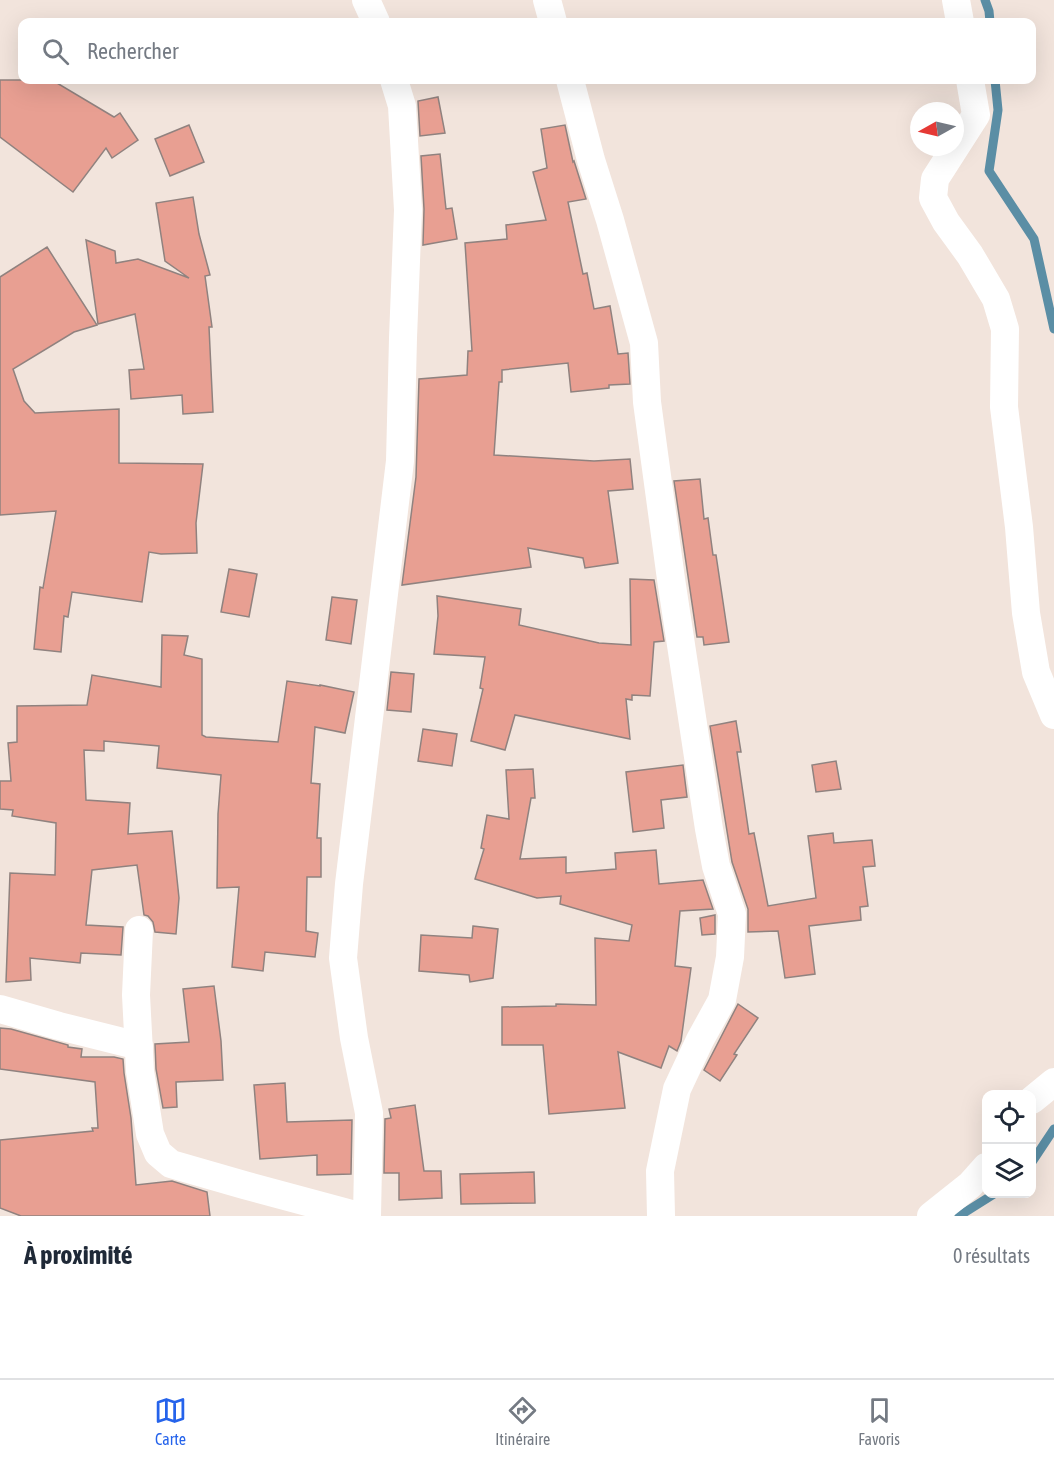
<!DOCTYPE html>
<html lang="fr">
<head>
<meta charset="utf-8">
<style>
  :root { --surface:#fff; --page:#f6f6f7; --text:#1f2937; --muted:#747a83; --line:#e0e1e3; --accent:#2563eb }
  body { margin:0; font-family:"Asap Condensed",sans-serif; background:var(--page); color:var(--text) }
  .controls { position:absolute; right:18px; bottom:18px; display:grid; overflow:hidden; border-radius:12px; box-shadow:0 6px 24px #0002 }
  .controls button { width:54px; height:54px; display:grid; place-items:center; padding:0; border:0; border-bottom:2px solid var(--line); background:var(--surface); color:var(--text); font:30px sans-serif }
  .compass { position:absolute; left:910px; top:102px; width:54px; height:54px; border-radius:50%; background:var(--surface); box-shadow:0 6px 24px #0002; rotate:262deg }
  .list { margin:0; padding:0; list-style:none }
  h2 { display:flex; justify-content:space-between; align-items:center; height:78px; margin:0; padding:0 24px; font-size:26px }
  h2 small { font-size:20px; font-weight:400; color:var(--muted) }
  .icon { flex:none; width:33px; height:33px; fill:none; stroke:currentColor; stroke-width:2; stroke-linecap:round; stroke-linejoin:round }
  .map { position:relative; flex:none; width:1054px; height:1216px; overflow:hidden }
  .search { position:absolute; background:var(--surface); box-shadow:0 6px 24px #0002; left:18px; right:18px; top:18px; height:66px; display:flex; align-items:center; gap:15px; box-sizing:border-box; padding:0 21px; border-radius:12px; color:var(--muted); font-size:22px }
  .sheet { height:162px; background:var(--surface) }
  nav { display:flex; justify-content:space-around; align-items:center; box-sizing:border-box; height:84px; border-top:2px solid var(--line); background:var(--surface); font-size:16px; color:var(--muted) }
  nav a { display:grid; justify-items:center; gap:3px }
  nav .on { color:var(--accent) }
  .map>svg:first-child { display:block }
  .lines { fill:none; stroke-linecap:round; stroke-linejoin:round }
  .stream { stroke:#5b8ea5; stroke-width:9 }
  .building { fill:#e89f92; stroke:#90827f; stroke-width:1.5 }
  .minor { stroke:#fff; stroke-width:28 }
</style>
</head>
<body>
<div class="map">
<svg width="1054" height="1216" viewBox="0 0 1054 1216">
  <rect width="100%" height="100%" fill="#f2e4dc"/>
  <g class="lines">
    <!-- stream -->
    <g class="stream">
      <path d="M985 0 989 11 990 22"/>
      <path d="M995 80 998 110 989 171 1034 239 1054 329"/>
      <path d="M1032 1162 1054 1129"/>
      <path d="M959 1216 994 1194"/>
    </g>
  </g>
  <!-- building -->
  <g class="building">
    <path d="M0 80H52L114 117 120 113 138 140 112 158 106 148 73 192 0 137Z"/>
    <path d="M438 97 445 133 420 136 418 101Z"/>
    <path d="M189 125 204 162 170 176 155 139Z"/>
    <path d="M565 125 573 162 574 161 586 199 568 202 583 274 587 273 594 309 610 306 618 354 628 353 630 384 609 385V388L571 392 568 363 502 370V382H499L494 455 594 461 630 459 633 489 608 491 618 563 585 568 583 558 528 548 531 567 402 585 416 477 419 379 467 375 468 351H472L465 243 507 239 506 225 546 220 533 172 547 168 541 129Z"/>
    <path d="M440 154 446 209 452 208 457 239 423 245 424 209 421 156Z"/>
    <path d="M193 197 199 234 210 275 205 276 212 327H209L213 412 183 414 182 395 131 399 129 370 144 369 135 314 98 324 86 240 115 251 116 263 138 259 189 278 165 261 156 203Z"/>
    <path d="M47 247 97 325 74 332 13 369 24 401 35 413 119 409V463L203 464 196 523 197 553 161 554 149 552 142 602 72 592 68 617 64 616 61 652 34 649 40 587 43 588 56 511 0 515V277Z"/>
    <path d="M700 479 704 519 708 518 713 555H716L729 642 704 645 703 637H697L674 481Z"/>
    <path d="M229 569 257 574 249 617 221 612Z"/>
    <path d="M630 579 654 580 664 641 654 642 650 696 632 695V700L626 699 630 739 515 715 505 750 471 741 483 689 480 688 485 657 434 654 438 616 437 596 521 609 519 625 599 643 631 645Z"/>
    <path d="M332 597 357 600 351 644 326 640Z"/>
    <path d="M162 635 188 636 184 655 202 659V735L206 737 278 742 287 681 320 686V685L354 692 345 733 315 727 311 783 320 784 317 838H321V877H307L306 931 318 933 315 957 265 952 263 971 232 967 239 887 217 888 218 814 221 775 157 768 159 746 104 741V751L84 750 86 800 130 803 128 834 172 831 179 898 176 934 155 932 153 922 148 916 144 915 137 865 92 870 86 925 123 927 121 955 81 953 80 963 30 958 31 980 6 982 10 873 55 875 56 823 12 816 13 810 0 809V781H11L8 743 17 742V706L87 705 92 675 161 687Z"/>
    <path d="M391 672 414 674 411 712 387 710Z"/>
    <path d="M736 721 741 752H737L749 834 754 833 768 906 816 898 808 836 833 833 834 843 872 840 875 866 863 867 868 906 860 907 861 920 809 926 815 974 785 978 778 931 748 932V909L732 862 710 726Z"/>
    <path d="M423 729 457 734 452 766 418 761Z"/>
    <path d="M836 761 841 789 816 792 812 765Z"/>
    <path d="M683 765 687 797 661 800 664 828 633 832 626 772Z"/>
    <path d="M533 769 535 798H531L520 859 566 857V873L616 869 615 853 656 850 659 884 703 880 713 909 680 911 675 966 691 968 681 1041 677 1051 669 1046 661 1068 618 1052 625 1108 549 1114 543 1045H502V1007L556 1006V1004L596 1005 595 938 629 941 632 925 560 904 561 896 537 898 475 879 484 849 481 848 487 815 509 819 506 770Z"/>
    <path d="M715 915V934L702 935 700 918Z"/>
    <path d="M473 926 498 929 493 978 470 982 469 975 419 971 421 935 472 938Z"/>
    <path d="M214 986 221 1041 223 1080 176 1082 177 1107 163 1108 156 1069 155 1044 189 1042 183 989Z"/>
    <path d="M738 1004 758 1018 734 1054 737 1055 720 1081 704 1070Z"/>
    <path d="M0 1028 11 1029 68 1045V1047L82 1049 81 1057H114L123 1059 124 1073 131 1118 136 1185 172 1181 207 1192 210 1216H21L0 1208V1140L93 1131 92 1128H98L95 1082 0 1069Z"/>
    <path d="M285 1083 287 1122 352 1120 351 1174 317 1175V1155L260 1159 254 1085Z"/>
    <path d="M415 1105 424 1171H441L442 1198 399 1200V1173H384L385 1119 391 1118 389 1109Z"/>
    <path d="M534 1172 535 1203 461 1204 460 1174Z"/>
  </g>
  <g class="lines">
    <!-- minor -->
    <g class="minor">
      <path d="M366 0 376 22"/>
      <path d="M547 0 553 22"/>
      <path d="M956 0 960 22"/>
      <path d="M570 80 591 160 610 220 644 343 647 402 671 579 709 829 716 866 732 914 730 957 722 1000 700 1040 677 1089 660 1171 661 1216"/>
      <path d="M970 80 976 115 935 179 933 198 946 222 970 255 996 299 1005 329 1004 407 1019 527 1026 613 1036 672 1054 715"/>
      <path d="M139 930 136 995 140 1071 150 1134 158 1153 171 1164 244 1185 359 1216"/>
      <path d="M0 1009 59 1026 139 1046"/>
      <path d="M1032 1100 1054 1082"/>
      <path d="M367 1216 369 1113 354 1038 343 958 349 884 400 461 403 338 408 210 402 106 394 80"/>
      <path d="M931 1216 970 1185 986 1167"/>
    </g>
  </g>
</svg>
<div class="controls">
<button><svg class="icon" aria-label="locate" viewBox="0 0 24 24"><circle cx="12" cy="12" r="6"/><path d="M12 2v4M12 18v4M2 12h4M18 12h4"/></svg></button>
<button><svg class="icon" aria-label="layers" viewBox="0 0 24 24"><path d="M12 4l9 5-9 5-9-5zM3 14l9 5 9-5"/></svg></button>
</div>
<svg class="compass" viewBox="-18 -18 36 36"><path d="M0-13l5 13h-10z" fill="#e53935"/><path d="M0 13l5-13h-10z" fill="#747a83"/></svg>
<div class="search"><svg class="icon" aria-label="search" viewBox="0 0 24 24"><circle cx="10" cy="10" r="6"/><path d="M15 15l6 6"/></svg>Rechercher</div>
</div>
<section class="sheet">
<h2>À proximité<small>0 résultats</small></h2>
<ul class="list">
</ul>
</section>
<nav>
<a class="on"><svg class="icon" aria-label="map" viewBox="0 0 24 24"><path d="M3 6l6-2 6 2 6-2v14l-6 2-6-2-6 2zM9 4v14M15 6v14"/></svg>Carte</a>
<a><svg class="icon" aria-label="directions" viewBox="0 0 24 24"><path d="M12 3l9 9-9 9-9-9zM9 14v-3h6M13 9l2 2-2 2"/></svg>Itinéraire</a>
<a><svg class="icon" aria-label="saved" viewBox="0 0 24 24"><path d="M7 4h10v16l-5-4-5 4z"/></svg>Favoris</a>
</nav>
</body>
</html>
